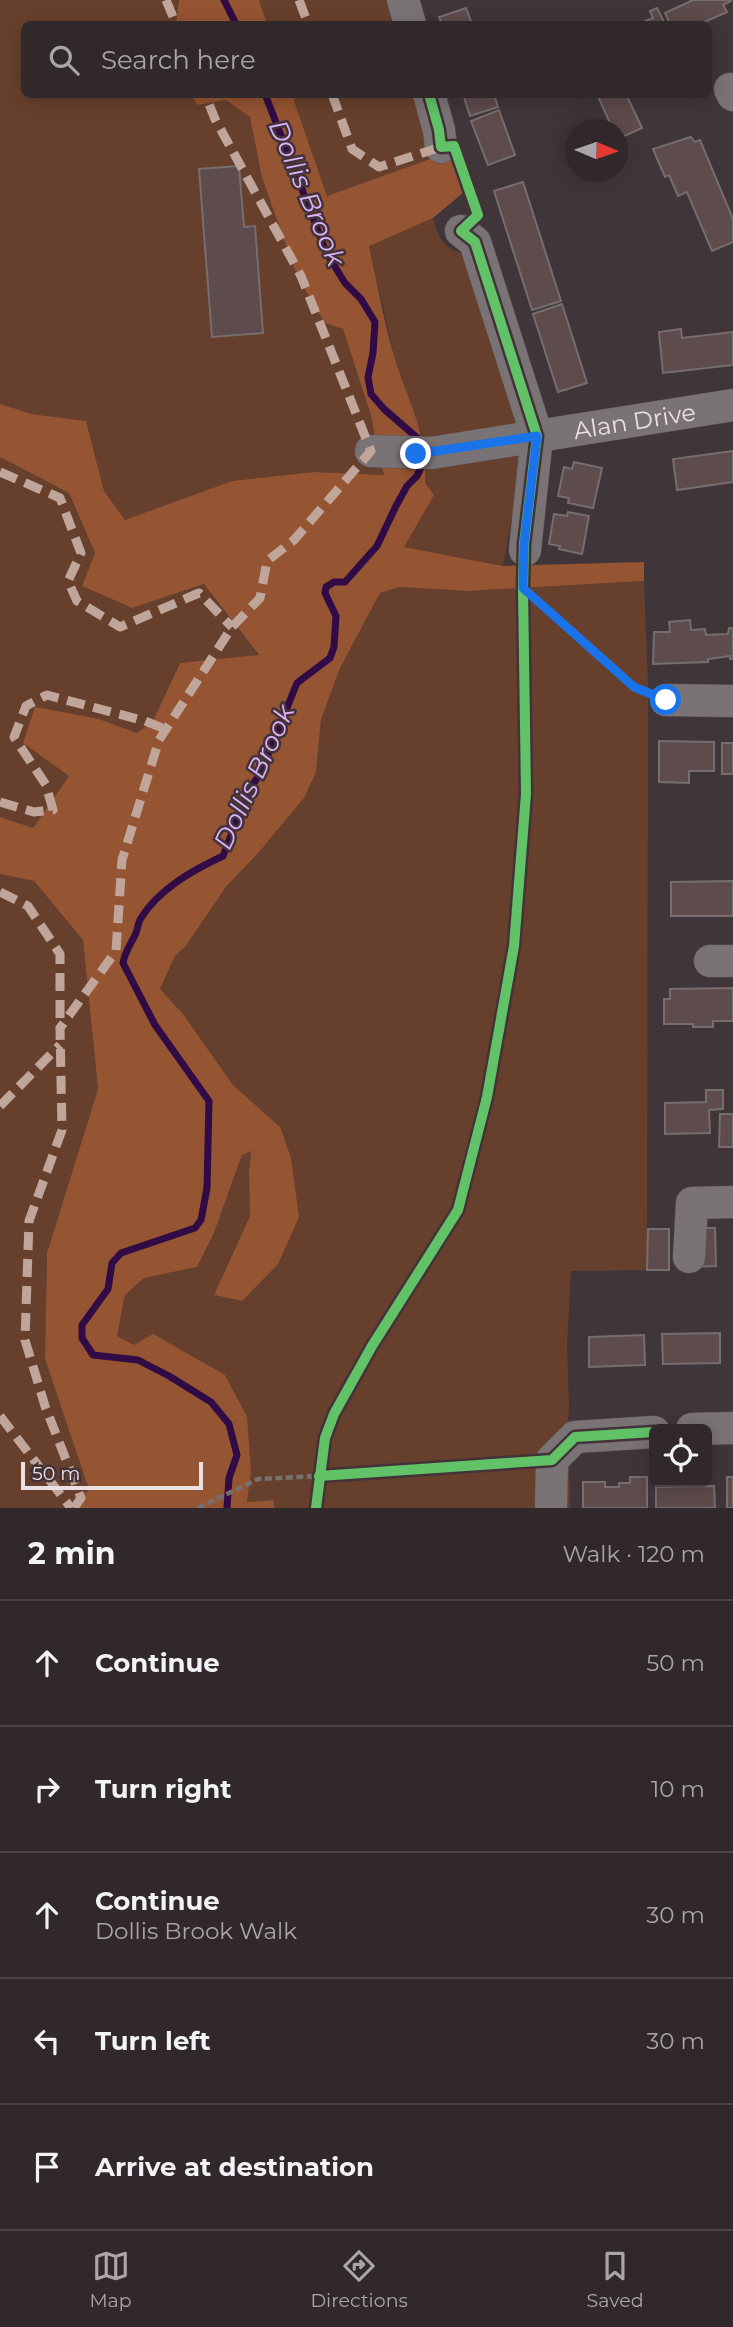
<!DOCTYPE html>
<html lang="en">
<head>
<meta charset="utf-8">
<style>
  :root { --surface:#30282b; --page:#3c3437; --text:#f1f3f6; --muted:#a8a6a9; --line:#4b4447; --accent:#afa4a8 }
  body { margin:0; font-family:Montserrat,sans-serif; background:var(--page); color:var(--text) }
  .controls { position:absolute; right:21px; bottom:21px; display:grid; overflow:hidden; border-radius:10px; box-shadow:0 4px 18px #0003 }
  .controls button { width:63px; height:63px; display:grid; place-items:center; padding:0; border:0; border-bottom:2px solid var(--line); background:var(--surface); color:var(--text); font:35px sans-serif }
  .compass { position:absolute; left:565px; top:119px; width:63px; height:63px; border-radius:50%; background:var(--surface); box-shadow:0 4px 18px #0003; rotate:92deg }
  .scale { position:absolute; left:21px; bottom:18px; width:182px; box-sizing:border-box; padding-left:7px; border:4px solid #ebe0e3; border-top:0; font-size:19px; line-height:24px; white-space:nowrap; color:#ebe0e3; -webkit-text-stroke:5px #433338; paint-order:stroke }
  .stop { position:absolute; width:21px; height:21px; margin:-16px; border:5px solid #1a73e8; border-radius:50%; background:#fff }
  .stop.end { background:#1a73e8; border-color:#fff; box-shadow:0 2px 7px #0008 }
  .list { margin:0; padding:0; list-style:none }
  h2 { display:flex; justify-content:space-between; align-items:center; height:91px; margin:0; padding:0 28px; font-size:30px }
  h2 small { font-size:23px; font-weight:400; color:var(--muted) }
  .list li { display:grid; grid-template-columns:46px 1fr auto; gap:21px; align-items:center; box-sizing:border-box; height:126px; padding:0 28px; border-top:2px solid var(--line) }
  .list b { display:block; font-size:26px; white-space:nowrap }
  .list p { margin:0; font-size:23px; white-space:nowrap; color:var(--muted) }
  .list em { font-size:23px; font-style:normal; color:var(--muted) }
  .icon { flex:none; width:38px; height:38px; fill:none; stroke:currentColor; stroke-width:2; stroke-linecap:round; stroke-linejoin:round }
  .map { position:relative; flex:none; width:733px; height:1508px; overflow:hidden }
  .search { position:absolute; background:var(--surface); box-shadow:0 4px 18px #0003; left:21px; right:21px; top:21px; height:77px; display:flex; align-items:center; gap:18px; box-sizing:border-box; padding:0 24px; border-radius:10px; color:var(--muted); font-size:26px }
  .sheet { height:721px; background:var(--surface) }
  nav { display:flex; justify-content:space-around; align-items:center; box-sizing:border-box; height:98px; border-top:2px solid var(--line); background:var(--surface); font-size:19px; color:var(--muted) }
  nav a { display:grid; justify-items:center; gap:4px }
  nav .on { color:var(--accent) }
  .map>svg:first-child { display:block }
  .green { fill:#67402d }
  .forest { fill:#955432 }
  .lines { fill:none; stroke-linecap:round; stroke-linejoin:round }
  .stream { stroke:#310b45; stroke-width:7 }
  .building { fill:#5e4b4c; stroke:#756d6e; stroke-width:2 }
  .minor-casing { stroke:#5e5558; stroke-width:33 }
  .path { stroke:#767071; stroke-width:4.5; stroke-dasharray:7 3.5; stroke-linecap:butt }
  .minor { stroke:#7a7375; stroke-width:32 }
  .quiet { stroke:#c0a59a; stroke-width:9; stroke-dasharray:18 9; stroke-linecap:butt }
  .cycleway-casing { stroke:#433338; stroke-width:15 }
  .cycleway { stroke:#61c268; stroke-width:10 }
  .route { stroke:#1a73e8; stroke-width:9 }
  .labels { text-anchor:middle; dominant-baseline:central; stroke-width:5; stroke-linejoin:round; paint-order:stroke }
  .street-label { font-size:24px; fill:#ebe0e3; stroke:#433338 }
  .water-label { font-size:26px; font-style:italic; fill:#dab2fd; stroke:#433338 }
</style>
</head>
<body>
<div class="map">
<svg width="733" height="1508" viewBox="0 0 733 1508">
  <rect width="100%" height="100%" fill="#403639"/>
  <!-- green -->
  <g class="green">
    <path d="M0 0H179L176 24H24V94L191 95 197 105 226 100 250 117 262 178 298 278 325 323 343 329 372 419 377 453 384 475 314 472 232 481 125 521 104 492 86 421 32 414 0 404Z"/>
    <path d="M259 0H391L399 24H267Z"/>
    <path d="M292 95H420L438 156 327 196Z"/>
    <path d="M433 218C440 244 446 249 471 257L526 437 503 566 404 547 425 483 426 449 393 352 369 245Z"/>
    <path d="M0 457 69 493 95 553 82 586 132 608 204 584 259 656 180 663 153 721 137 733 99 719 23 743 69 776 33 828 0 817Z"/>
    <path d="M644 581 648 686 647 1270 571 1271 567 1345 569 1405 567 1449 569 1461 570 1508H274L273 1500 247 1502 251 1472 134 1345 117 1336 125 1295 144 1278 197 1267 214 1233 242 1155 251 1150 249 1172 250 1216 214 1295 242 1301 280 1127 233 1085 183 1014 160 989 175 956 185 947 226 887 259 852 316 772 321 720 340 668 380 593 399 587 468 591Z"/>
    <path d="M0 874 34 881 83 940 98 1089 47 1253 45 1359 89 1490 66 1508H0Z"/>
  </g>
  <!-- forest -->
  <g class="forest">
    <path d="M179 0H259L267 24H176Z"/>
    <path d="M191 95H292L327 196 452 151 464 192 433 218 369 246C377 281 383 318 393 352 406 398 429 434 425 483L434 495 404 547 503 566 644 562V581L468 591 399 587 380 593 340 668 321 720 316 772 304 798 259 852 226 887 185 947 175 956 160 989 183 1014 233 1085 280 1127 291 1158 299 1217 278 1264 242 1301 214 1295 250 1216 249 1172 251 1151 242 1155 214 1233 197 1267 144 1278 125 1295 117 1336 134 1345 153 1334 225 1375 247 1417 251 1472 247 1502 274 1500V1508H66L89 1490 45 1359 47 1253 98 1089 83 940 34 881 0 874V817L33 828 69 776 23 743 35 707 99 719 137 733 153 721 180 663 259 655 204 584 132 608 82 586 95 553 69 493 0 457V404L32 414 86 421 104 491 125 520 232 481 314 472 384 475 377 453 372 419 343 329 325 323 298 278 262 178 250 117 226 100 197 105Z"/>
  </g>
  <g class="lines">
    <!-- stream -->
    <g class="stream">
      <path d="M224 0 236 24"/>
      <path d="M265 94 327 254 345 283 361 299 375 322 373 353 368 377 371 394 384 409 422 442"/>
      <path d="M227 1508 229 1478 237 1455 229 1424 211 1402 169 1376 138 1360 93 1355 82 1338V1325L108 1289 112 1263 121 1253 195 1228 201 1220 207 1188 209 1101 155 1025 123 963C125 951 131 944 136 933 138 928 138 922 141 918 159 889 193 870 223 856L248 792 261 772 297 683 330 658 334 647 336 616 325 593 326 587 334 582H345L377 546 396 506 407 486 417 476 424 461"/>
    </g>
  </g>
  <!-- building -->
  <g class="building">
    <path d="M693 0H731V1L723 5 727 12 700 24H670L665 13Z"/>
    <path d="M466 8 472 24H442L439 17Z"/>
    <path d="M657 8 665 24H638L653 18 650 11Z"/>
    <path d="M463 94H494L498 107 470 116Z"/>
    <path d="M597 94H626L642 128 618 139V130H613Z"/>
    <path d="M499 110 515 155 488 165 471 121Z"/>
    <path d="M691 137 695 142 700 140 733 219V242L712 251 687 192 678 196 669 175 665 177 653 149Z"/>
    <path d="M239 166 244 227 255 226 263 333 212 337 199 169Z"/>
    <path d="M523 182 561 301 532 310 494 191Z"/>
    <path d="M562 304 587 383 558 392 533 314Z"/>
    <path d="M681 329 682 338 733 332V365L663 373 659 332Z"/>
    <path d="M733 451V482L677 490 673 459Z"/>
    <path d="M574 462 602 468 593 508 568 503 569 498 558 496 564 467 572 469Z"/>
    <path d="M568 512 589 516 582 554 559 549 560 546 549 544 554 514 567 516Z"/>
    <path d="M690 620 691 630 705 629 706 635 728 634 729 628H733V659H730V656L708 659V662L653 664 654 632H670L669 622Z"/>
    <path d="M659 741 714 742V771H689V783L659 782Z"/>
    <rect x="722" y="743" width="11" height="31"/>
    <path d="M733 881V916H671V882Z"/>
    <path d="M733 988V1021H713V1027H693V1024H664V999H670V989Z"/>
    <path d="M706 1090H723V1109L709 1110 710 1133 665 1134V1103L706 1102Z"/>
    <path d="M720 1114H733V1147H719Z"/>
    <path d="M694 1228H715L716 1266 695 1267Z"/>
    <path d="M648 1229H669V1270H647Z"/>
    <path d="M720 1333V1363L663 1364 662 1334Z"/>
    <path d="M644 1335 645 1365 589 1367V1337Z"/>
    <path d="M630 1477H647V1508H583V1482H605V1487H619V1483H630Z"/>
    <rect x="727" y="1477" width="6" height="31"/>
    <path d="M714 1486 715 1508H656V1487Z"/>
  </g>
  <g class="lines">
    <!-- minor casing -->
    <g class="minor-casing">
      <g id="minor">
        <path d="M403 0 410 24"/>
        <path d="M730 89 733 95"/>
        <path d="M429 94 439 130 441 147"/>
        <path d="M461 231 475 242 537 436 525 550"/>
        <path id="s1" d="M371 451 431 453 733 405"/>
        <path d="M666 700 733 701"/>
        <path d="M710 961H733"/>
        <path d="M689 1257 692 1203 733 1202"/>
        <path d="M692 1429 733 1428"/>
        <path d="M551 1508 552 1460 575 1437 654 1432"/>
      </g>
    </g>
    <!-- path -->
    <g class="path">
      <path d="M523 588 633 687 642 690"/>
      <path d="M198 1508 258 1479 319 1476"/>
    </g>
    <!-- minor -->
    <use href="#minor" class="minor"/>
    <!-- quiet -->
    <g class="quiet">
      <path d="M166 0 176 24"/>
      <path d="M299 0 308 24"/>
      <path d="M332 94 352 149 379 167 441 147"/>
      <path d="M0 472 60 498 81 553 68 581 77 601 120 627 199 593 232 627"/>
      <path d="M0 802 34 812 53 810 46 785 14 737 26 706 47 695 145 721 165 729"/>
      <path d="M0 892 28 906 60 954V1028"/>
      <path d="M0 1106 60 1045"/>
      <path d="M0 1416 71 1508"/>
      <path d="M74 1508 81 1498 45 1406 25 1340 29 1221 62 1130 60 1028 116 951 122 860 159 740 232 627 260 598 267 561 294 540 371 451 301 276 215 119 205 94"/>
    </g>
    <!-- cycleway casing -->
    <g class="cycleway-casing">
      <g id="cycleway">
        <path d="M319 1476 552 1460 575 1437 654 1432"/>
        <path d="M316 1508 325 1438 334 1414 372 1346 458 1210 487 1097 514 946 526 794 523 588 524 544 537 436 475 242 461 231 478 215 454 146 441 147 439 130 429 94"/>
      </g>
    </g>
    <!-- cycleway -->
    <use href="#cycleway" class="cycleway"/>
  </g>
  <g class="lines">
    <!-- route -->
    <path class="route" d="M416 454 537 436 524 544 523 588 634 687 666 700"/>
  </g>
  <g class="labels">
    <!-- street labels -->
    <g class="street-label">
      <text stroke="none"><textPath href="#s1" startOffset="266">Alan Drive</textPath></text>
    </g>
    <!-- water labels -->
    <g class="water-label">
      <text transform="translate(307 193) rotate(67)">Dollis Brook</text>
      <text transform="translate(254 777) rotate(-65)">Dollis Brook</text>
    </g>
  </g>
</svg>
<div class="controls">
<button><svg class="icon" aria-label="locate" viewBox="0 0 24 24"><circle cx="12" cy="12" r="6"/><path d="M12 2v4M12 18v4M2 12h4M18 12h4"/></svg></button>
</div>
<svg class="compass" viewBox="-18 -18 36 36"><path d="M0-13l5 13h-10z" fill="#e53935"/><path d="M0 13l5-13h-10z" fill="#a8a6a9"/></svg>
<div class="scale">50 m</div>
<div class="stop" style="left:666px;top:700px"></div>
<div class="stop end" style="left:416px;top:454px"></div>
<div class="search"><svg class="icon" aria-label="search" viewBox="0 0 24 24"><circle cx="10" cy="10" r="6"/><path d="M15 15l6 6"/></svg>Search here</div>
</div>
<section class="sheet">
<h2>2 min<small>Walk · 120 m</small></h2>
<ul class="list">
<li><svg class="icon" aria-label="ahead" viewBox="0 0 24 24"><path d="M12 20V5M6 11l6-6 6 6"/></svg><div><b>Continue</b></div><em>50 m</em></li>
<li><svg class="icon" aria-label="right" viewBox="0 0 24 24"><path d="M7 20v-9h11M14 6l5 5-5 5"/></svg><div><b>Turn right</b></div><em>10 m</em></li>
<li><svg class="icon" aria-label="ahead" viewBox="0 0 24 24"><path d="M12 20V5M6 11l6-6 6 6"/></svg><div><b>Continue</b><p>Dollis Brook Walk</p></div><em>30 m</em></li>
<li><svg class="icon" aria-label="left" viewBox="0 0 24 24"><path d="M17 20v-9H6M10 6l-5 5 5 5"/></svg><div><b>Turn left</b></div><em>30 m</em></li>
<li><svg class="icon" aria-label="arrive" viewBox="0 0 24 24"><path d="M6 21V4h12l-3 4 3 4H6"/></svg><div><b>Arrive at destination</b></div></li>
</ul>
</section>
<nav>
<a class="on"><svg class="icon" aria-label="map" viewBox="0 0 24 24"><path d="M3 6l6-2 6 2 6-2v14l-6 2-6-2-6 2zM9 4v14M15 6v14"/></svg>Map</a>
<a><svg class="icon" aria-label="directions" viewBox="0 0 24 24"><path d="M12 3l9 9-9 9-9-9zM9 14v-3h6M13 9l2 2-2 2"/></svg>Directions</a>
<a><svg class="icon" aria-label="saved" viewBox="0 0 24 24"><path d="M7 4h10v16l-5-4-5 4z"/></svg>Saved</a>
</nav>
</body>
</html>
